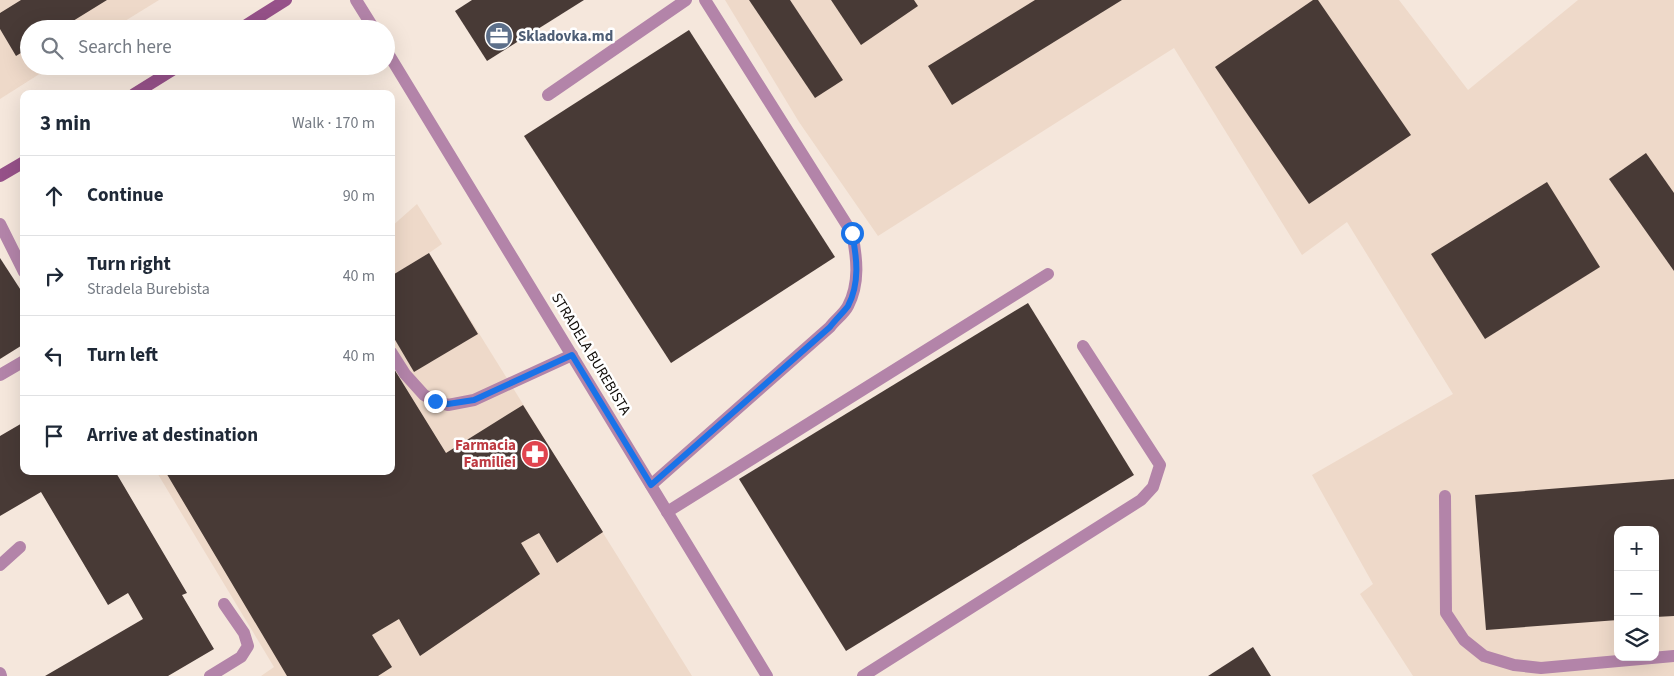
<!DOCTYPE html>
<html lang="en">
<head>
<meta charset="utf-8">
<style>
  :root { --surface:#fff; --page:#f6f6f7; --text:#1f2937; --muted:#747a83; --line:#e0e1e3 }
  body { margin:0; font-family:"Source Sans 3",sans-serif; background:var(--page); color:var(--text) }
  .controls { position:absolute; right:15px; bottom:15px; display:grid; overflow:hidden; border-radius:10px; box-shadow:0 5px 20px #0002 }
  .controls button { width:45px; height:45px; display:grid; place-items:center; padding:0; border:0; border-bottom:1px solid var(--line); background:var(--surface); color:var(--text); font:25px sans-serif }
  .stop { position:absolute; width:15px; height:15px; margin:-11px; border:4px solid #1a73e8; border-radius:50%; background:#fff }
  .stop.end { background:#1a73e8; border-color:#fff; box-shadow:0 1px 5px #0008 }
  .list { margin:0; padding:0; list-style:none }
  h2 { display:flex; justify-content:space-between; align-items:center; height:65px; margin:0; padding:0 20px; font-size:21px }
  h2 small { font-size:16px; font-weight:400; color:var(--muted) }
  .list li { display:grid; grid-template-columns:32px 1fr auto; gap:15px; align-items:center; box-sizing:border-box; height:80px; padding:0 20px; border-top:1px solid var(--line) }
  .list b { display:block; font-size:19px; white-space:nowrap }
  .list p { margin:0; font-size:16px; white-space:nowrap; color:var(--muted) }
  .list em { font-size:16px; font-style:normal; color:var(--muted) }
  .icon { flex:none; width:28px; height:28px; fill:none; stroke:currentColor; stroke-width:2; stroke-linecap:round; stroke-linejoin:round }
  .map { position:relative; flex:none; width:1674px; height:676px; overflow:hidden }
  .search { position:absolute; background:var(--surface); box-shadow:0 5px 20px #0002; left:20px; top:20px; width:375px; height:55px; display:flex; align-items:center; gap:12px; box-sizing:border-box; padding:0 18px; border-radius:28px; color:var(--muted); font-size:19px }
  .panel { position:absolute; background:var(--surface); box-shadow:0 5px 20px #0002; left:20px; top:90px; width:375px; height:385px; border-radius:10px }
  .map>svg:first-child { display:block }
  .built { fill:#eed9c9; fill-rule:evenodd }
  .building { fill:#483a36 }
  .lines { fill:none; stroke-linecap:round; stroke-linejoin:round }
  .lane { stroke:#b384a9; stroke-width:12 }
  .street { stroke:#b384a9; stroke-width:12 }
  .secondary { stroke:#965189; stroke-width:12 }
  .route { stroke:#1a73e8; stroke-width:6 }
  .labels { text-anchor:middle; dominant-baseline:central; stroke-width:5; stroke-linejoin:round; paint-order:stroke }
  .service-label { font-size:15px; font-weight:bold; fill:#4e5e75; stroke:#fff; text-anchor:start }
  .street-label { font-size:15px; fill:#110d09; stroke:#fff }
  .health-label { font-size:15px; font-weight:bold; fill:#be3a42; stroke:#fff; text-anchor:end }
</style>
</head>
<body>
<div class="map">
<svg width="1674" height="676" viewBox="0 0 1674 676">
  <rect width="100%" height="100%" fill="#f5e7dc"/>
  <!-- built -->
  <g class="built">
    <path d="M0 0H159L112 29H29V66H52L0 99Z"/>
    <path d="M725 0H1399L1468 90 1578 0H1674V676H1413L1360 594 1373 584 1312 475 1453 394 1347 222 1302 255 1174 48 878 236 799 122ZM1618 530H1655V657H1618Z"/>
    <path d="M417 204 442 244 429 253 692 676H261L274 667 156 471H391V227Z"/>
  </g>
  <!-- building -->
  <g class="building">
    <path d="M21 0H107L60 29H29V48L16 56 0 29V13Z"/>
    <path d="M472 0H584L487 61 455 11Z"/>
    <path d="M749 0H790L843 80 815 98Z"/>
    <path d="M831 0H914L918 6 861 45Z"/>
    <path d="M1035 0H1122L952 105 928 66Z"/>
    <path d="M1313 0H1318L1411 135 1309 204 1215 67Z"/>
    <path d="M689 30 835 257 671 363 524 136Z"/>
    <path d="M1646 153 1674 193V271L1609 179Z"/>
    <path d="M1547 182 1600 267 1485 339 1431 254Z"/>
    <path d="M429 253 478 334 414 372 391 333V276Z"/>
    <path d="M0 258 24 295V344L0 359Z"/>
    <path d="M1028 303 1134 475 846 651 739 479Z"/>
    <path d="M391 364 446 453 523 405 603 532 557 563 539 533 521 543 540 574 420 656 399 619 372 635 392 667 378 676H287L165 471H391Z"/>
    <path d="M24 422V471H115L187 593 182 595 214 649 168 676H45L143 619 128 593 108 605 41 492 0 516V436Z"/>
    <path d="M1674 479V616L1655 617V530H1618V620L1486 630 1475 495Z"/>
    <path d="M1253 647 1271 676H1208Z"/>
  </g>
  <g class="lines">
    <!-- lane -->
    <g class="lane">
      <path d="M548 95 686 0"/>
      <path d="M0 224 24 272"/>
      <path d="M391 352 405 374 424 395 435 401 448 405 474 400 572 355"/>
      <path d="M0 375 24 361"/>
      <path d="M651 485 830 327C835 320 844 314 848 306 860 283 857 258 852 233L705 0"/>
      <path d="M1445 496 1446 613 1464 640 1484 656 1514 665 1541 668 1674 656"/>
      <path d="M667 512 1048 274"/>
      <path d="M0 565 20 547"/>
      <path d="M0 673 1 676"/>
      <path d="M210 676 241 657 248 646 244 633 224 604"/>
      <path d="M863 676 1141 500 1153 487 1160 465 1083 346"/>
    </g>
    <!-- street -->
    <g class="street">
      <path d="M356 0 374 29"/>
      <path d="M386 50 767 676"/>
    </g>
    <!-- secondary -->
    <g class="secondary">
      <path d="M240 29 286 0"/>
      <path d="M134 94 179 66"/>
      <path d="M0 176 24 162"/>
    </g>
  </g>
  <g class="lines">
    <!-- route -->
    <path class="route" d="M435 401 448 404 474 400 572 355 651 485 830 327C835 320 843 313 848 306 860 283 857 258 852 233"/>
  </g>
  <!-- icons -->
  <defs>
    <g id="office-disc" transform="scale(1.4375)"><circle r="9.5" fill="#5c6f8a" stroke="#fff"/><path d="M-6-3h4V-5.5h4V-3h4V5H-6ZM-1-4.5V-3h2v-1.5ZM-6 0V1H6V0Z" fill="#fff"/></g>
    <g id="pharmacy-disc" transform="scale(1.4375)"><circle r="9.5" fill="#e0444e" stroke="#fff"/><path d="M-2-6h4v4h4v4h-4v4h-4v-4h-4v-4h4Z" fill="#fff"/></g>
  </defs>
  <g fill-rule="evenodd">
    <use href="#office-disc" x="499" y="36"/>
    <use href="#pharmacy-disc" x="535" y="454"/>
  </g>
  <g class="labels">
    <!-- service labels -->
    <g class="service-label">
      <text x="518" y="36">Skladovka.md</text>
    </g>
    <!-- street labels -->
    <g class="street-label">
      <text transform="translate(591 354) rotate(59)">STRADELA BUREBISTA</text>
    </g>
    <!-- health labels -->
    <g class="health-label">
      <text x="516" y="445">Farmacia<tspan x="516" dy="17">Familiei</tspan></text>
    </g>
  </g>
</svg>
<div class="controls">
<button>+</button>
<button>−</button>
<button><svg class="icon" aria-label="layers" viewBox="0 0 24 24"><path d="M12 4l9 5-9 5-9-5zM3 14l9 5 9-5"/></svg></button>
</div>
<div class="stop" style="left:852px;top:233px"></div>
<div class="stop end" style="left:435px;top:401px"></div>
<div class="search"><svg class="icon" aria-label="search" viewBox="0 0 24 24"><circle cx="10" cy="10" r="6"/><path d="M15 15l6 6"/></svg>Search here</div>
<section class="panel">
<h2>3 min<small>Walk · 170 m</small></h2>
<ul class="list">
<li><svg class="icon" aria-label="ahead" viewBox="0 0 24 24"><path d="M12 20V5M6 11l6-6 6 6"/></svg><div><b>Continue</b></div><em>90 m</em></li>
<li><svg class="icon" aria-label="right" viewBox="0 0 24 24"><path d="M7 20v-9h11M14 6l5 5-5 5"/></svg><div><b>Turn right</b><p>Stradela Burebista</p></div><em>40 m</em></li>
<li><svg class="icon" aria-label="left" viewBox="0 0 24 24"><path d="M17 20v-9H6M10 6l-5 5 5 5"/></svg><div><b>Turn left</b></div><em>40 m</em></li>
<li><svg class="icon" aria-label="arrive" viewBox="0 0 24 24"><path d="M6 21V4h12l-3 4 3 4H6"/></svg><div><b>Arrive at destination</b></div></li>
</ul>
</section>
</div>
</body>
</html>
